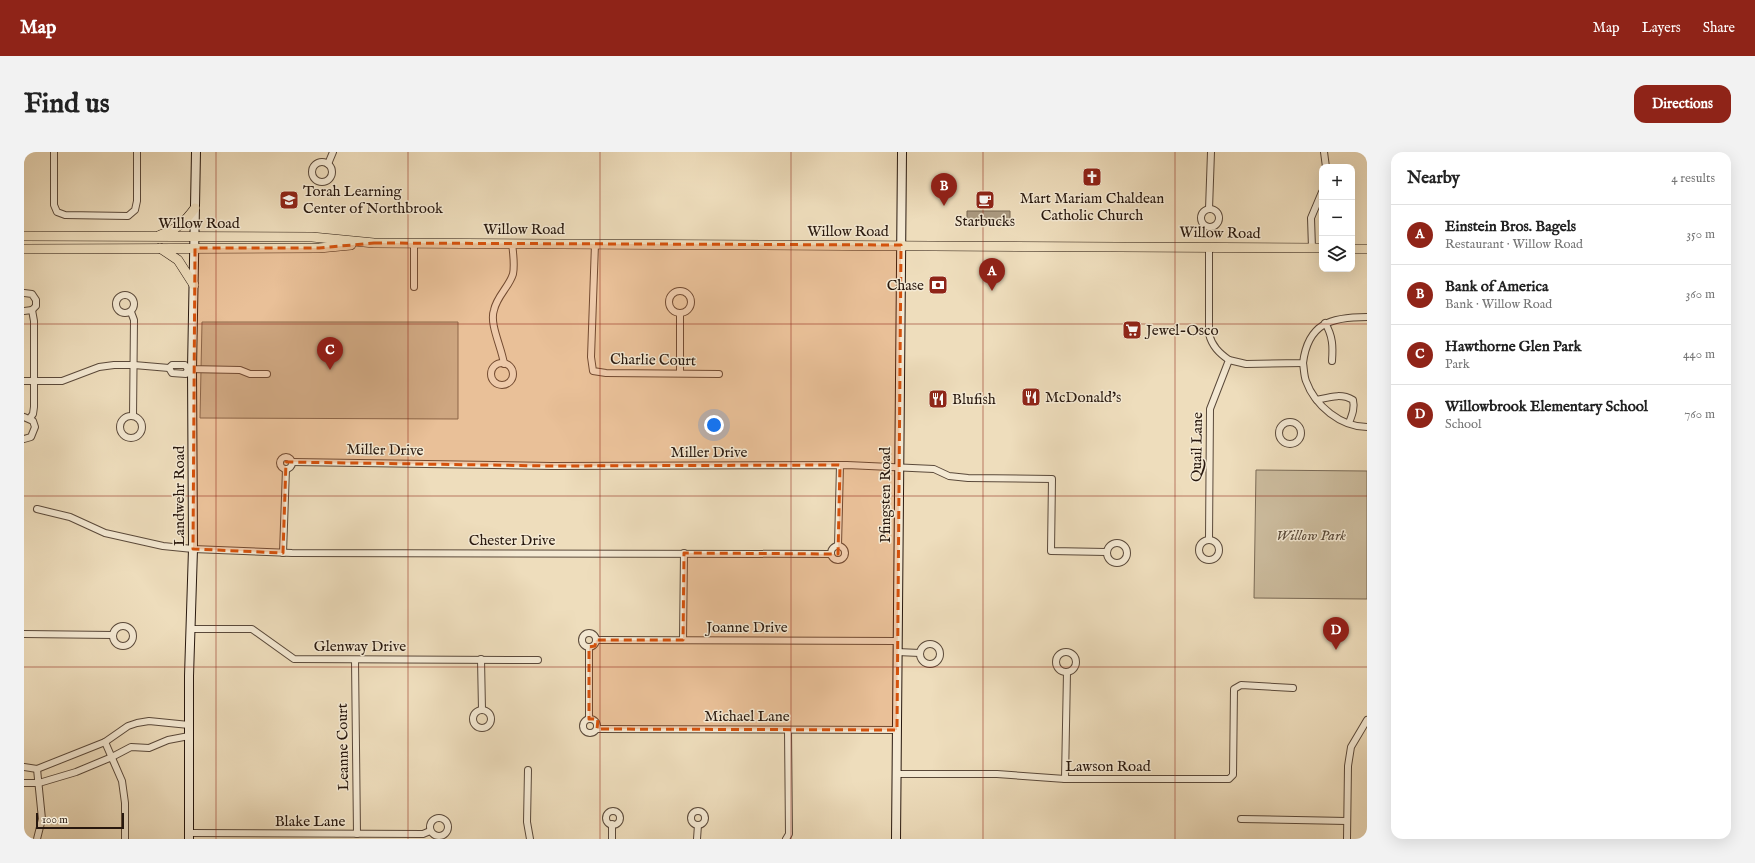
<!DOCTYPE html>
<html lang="en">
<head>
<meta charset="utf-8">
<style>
  :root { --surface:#fff; --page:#f2f2f2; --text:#222; --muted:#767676; --line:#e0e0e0; --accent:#8f2418 }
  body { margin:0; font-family:"IM FELL English",serif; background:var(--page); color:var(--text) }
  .controls { position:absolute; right:12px; top:12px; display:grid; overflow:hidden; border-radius:8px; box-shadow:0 4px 16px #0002 }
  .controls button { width:36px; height:36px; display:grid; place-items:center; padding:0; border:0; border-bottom:1px solid var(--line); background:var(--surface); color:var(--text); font:20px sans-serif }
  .scale { position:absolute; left:12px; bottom:10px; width:88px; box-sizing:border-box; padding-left:4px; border:2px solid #28180e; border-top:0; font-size:11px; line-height:14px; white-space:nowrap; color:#28180e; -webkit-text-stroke:3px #f4e9d3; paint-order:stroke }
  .you { position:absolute; left:690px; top:273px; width:14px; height:14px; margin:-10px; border:3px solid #fff; border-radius:50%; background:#1a73e8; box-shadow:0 0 0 6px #1a73e833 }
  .badge { display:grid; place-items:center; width:26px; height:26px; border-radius:50%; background:var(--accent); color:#fff; font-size:13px; font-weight:700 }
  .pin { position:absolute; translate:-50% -33px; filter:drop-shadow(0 1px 2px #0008) }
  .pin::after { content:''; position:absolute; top:21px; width:14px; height:12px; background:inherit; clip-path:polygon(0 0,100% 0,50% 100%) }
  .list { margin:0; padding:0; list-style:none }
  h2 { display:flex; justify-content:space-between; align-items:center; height:52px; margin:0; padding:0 16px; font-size:17px }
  h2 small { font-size:13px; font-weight:400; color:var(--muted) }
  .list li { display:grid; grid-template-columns:26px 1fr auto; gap:12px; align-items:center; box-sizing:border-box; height:60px; padding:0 16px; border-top:1px solid var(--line) }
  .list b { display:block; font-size:15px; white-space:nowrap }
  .list p { margin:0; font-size:13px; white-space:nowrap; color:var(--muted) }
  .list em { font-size:13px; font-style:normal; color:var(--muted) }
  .icon { flex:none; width:22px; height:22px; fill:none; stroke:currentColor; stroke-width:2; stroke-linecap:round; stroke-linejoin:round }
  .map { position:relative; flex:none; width:1343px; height:687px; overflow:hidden; border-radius:12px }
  header { display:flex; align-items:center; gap:24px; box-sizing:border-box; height:56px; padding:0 20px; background:var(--accent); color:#fff }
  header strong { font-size:19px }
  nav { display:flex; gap:22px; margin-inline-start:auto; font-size:14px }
  .intro { display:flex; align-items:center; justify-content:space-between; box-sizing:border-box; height:96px; padding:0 24px }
  h1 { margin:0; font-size:28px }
  .button { padding:10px 18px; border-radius:12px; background:var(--accent); color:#fff; font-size:14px; font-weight:700 }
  main { display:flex; gap:24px; padding:0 24px }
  aside { flex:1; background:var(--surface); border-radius:12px; box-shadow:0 4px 16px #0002 }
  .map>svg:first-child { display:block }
  .green { fill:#ccbc9e; stroke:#7a6a56 }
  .water { fill:#ab9a81; stroke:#776653 }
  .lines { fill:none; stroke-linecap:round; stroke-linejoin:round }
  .street-casing { stroke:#5a493a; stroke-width:8 }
  .secondary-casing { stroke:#28180e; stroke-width:10 }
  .primary-casing { stroke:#28180e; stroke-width:10 }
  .street { stroke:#f4e9d3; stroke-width:6 }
  .secondary { stroke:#f4e9d3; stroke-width:8 }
  .primary { stroke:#eeddbc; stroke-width:9 }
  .marked { fill:#d5520c; fill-opacity:0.2; stroke:#d5520c; stroke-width:3; stroke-dasharray:8 5; stroke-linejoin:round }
  .grid { fill:none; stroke:#8f2418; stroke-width:1; stroke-opacity:0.55 }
  .labels { text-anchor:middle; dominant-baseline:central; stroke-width:3; stroke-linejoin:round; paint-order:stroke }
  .poi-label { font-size:15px; fill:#28180e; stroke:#f4e9d3; text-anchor:start }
  .street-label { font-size:15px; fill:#28180e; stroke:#f4e9d3 }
  .park-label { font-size:15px; font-style:italic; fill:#594939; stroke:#f4e9d3 }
</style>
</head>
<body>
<header>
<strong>Map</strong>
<nav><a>Map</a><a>Layers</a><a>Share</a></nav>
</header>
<div class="intro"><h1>Find us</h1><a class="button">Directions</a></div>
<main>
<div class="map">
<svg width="1343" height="687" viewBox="0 0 1343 687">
  <rect width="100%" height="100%" fill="#eeddbc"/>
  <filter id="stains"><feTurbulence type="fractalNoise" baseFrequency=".005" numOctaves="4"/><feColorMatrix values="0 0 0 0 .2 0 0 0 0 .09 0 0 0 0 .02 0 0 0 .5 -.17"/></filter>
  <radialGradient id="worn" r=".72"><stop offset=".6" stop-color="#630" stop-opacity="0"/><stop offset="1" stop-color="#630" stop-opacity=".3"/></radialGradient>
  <!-- green -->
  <g class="green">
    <path d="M178 170H434V267L176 266Z"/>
    <path d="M1232 318 1343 319V447L1230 446Z"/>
  </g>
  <!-- water -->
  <path class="water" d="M943 59H986V71L943 70Z"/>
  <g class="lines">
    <!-- street casing -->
    <g class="street-casing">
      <g id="street">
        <path d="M30 0V53L33 60 41 63 104 64 111 58 113 49V0"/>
        <path d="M1300 0 1302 15"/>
        <circle cx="298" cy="20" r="10"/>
        <path d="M304 12 309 0"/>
        <path d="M1185 57 1187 0"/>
        <circle cx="1186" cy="66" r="9"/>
        <path d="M571 92 567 205 569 219 582 221 695 222"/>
        <path d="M1288 96 1287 66 1298 40"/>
        <path d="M390 135V91"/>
        <circle cx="656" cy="150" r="11"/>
        <path d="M0 141 8 142 12 148V154L8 158 0 159"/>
        <circle cx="101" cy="152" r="9"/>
        <path d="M107 160 110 168 109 264"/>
        <path d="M1301 171C1309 184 1309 195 1308 209"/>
        <path d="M1205 208 1222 212 1279 211C1284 171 1307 165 1343 165"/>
        <path d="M1279 211C1280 217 1280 224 1282 229 1291 254 1317 275 1343 275"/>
        <circle cx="478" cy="222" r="11"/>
        <path d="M480 212C478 196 465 172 470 158 473 144 485 135 489 122 491 112 489 101 488 91"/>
        <path d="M145 216 148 221 162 222 164 217"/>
        <path d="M656 221V161"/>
        <path d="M0 229H38L75 215 90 213H110L145 216 148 213H161L164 217 216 218 226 222H243"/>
        <path d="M1293 248C1306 245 1317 241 1329 248 1331 256 1328 263 1325 271"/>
        <circle cx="107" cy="275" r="11"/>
        <path d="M0 265 9 269 11 275 7 285 0 287"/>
        <path d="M6 266 9 262 10 255V169L8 158"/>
        <circle cx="1266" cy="281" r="11"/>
        <circle cx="262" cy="311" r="6"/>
        <path d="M268 310 528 314 823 313 910 317 925 324 944 326 1028 327 1027 399 1082 400"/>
        <path d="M13 357 46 365 81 381 139 394 169 397 268 401 807 402"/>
        <circle cx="1185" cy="398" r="10"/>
        <path d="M1185 388 1186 257 1205 208C1195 201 1188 194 1185 182V95"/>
        <circle cx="1093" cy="401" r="10"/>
        <circle cx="814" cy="401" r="7"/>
        <path d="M814 394 816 313"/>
        <path d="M259 401 262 317"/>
        <circle cx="99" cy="484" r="10"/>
        <path d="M166 477H228L270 507 514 508"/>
        <circle cx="565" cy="488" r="7"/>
        <path d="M0 482 89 483"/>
        <path d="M572 488 873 489"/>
        <path d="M659 488 660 401"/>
        <circle cx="906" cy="502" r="10"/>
        <path d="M565 495V567"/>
        <path d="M873 500 896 501"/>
        <circle cx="1042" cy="510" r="10"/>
        <path d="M457 507 458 558"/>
        <path d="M331 508 333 682"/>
        <circle cx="458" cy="567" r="9"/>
        <circle cx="566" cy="574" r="7"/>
        <path d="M573 577 873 578"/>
        <path d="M81 590 98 629 101 651V687"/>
        <path d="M0 615 13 617 81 590 104 574 113 571 125 569 165 573"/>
        <path d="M504 618 503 670 506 687"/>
        <path d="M872 622H973L1041 627H1205L1209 623 1210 537 1217 533 1269 536"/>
        <path d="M1041 627 1043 520"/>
        <path d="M0 631H15L52 620 88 605 107 595 125 596 144 588 165 584"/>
        <circle cx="674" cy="666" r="7"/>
        <circle cx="589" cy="666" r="7"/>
        <circle cx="415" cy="675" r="9"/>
        <path d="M1217 667 1323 669"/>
        <path d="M588 672V687"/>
        <path d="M165 681 399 682 406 679"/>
        <path d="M13 687 18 667 13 617"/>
        <path d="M673 687 674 673"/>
        <path d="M762 687 765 682 764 578"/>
        <path d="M1323 687 1324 614 1327 595 1343 568"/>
      </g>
    </g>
    <!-- secondary casing -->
    <g class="secondary-casing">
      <g id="secondary">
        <path d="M165 687V524L169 397 168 217 172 0"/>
        <path d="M872 687 878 0"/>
      </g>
    </g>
    <!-- primary casing -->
    <g class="primary-casing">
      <g id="primary">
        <path d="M136 83C152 78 161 70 171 56"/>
        <path d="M0 84 288 85 350 91 1298 96"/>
        <path d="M136 96 154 108 170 133"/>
        <path d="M0 97 295 96 327 93"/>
        <path d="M1328 97H1343"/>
      </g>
    </g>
    <!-- street -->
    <use href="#street" class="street"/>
    <!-- secondary -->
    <use href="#secondary" class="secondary"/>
    <!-- primary -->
    <use href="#primary" class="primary"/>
  </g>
  <!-- marked area -->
  <path class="marked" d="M350 91 877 93 873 578 573 577 574 567H565V495L571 494 572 488H659L660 401 814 402 816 313 528 314 262 310 259 401 169 397 171 96H295Z"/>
  <!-- grid -->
  <path class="grid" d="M192 0V687M384 0V687M576 0V687M767 0V687M959 0V687M1151 0V687M0 172H1343M0 344H1343M0 515H1343"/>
  <!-- icons -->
  <defs>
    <g id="church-square" transform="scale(1)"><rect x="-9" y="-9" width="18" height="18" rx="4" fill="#8f2418" stroke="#f4e9d3"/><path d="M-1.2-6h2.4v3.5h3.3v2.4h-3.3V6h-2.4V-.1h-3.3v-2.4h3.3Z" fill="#fff"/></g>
    <g id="school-square" transform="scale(1)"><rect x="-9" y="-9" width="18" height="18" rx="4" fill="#8f2418" stroke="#f4e9d3"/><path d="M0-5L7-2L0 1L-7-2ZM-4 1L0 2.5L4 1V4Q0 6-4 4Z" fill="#fff"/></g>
    <g id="cafe-square" transform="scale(1)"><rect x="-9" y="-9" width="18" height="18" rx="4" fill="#8f2418" stroke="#f4e9d3"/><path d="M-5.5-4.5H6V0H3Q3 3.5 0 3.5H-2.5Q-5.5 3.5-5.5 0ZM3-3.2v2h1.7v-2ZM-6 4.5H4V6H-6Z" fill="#fff"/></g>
    <g id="bank-square" transform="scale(1)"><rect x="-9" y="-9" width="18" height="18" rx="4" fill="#8f2418" stroke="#f4e9d3"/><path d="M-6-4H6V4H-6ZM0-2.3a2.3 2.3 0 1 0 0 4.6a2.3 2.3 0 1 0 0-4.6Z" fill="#fff"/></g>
    <g id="supermarket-square" transform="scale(1)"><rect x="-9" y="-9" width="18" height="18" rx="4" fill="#8f2418" stroke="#f4e9d3"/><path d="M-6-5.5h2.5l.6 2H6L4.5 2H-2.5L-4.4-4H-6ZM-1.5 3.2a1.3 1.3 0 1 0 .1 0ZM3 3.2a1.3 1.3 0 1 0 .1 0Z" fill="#fff"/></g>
    <g id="restaurant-square" transform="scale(1)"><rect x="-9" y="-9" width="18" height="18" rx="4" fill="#8f2418" stroke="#f4e9d3"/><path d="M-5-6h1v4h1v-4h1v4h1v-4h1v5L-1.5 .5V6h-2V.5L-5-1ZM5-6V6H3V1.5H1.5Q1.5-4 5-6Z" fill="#fff"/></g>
  </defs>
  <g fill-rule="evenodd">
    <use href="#church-square" x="1068" y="25"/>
    <use href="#school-square" x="265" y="48"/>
    <use href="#cafe-square" x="961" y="48"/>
    <use href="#bank-square" x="914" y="133"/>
    <use href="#supermarket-square" x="1108" y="178"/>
    <use href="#restaurant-square" x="1007" y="245"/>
    <use href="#restaurant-square" x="914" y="247"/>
  </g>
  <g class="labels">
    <!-- poi labels -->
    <g class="poi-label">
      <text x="279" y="39">Torah Learning<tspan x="279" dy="17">Center of Northbrook</tspan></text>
      <text x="1068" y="46" text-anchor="middle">Mart Mariam Chaldean<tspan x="1068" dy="17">Catholic Church</tspan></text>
      <text x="961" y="69" text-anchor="middle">Starbucks</text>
      <text x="900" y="133" text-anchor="end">Chase</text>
      <text x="1122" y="178">Jewel-Osco</text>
      <text x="1021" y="245">McDonald's</text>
      <text x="928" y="247">Blufish</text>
    </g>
    <!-- street labels -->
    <g class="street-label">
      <text x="175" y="71">Willow Road</text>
      <text x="500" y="77">Willow Road</text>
      <text x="824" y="79">Willow Road</text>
      <text transform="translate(1196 81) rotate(1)">Willow Road</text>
      <text transform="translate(629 208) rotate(1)">Charlie Court</text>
      <text transform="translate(1173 295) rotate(-89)">Quail Lane</text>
      <text transform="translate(361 298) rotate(1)">Miller Drive</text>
      <text x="685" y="300">Miller Drive</text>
      <text transform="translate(861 343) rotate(-90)">Pfingsten Road</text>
      <text transform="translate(155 344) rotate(-90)">Landwehr Road</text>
      <text x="488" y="388">Chester Drive</text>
      <text x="723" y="475">Joanne Drive</text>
      <text x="336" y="494">Glenway Drive</text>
      <text x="723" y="564">Michael Lane</text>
      <text transform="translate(319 595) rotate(-91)">Leanne Court</text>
      <text x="1084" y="614">Lawson Road</text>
      <text x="286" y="669">Blake Lane</text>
    </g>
    <!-- park labels -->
    <g class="park-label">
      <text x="1287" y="383">Willow Park</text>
    </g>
  </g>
  <rect width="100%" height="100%" filter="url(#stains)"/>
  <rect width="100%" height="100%" fill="url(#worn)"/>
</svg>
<div class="controls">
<button>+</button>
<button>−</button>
<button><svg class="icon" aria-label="layers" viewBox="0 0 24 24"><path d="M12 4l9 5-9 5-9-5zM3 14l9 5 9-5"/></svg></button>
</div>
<div class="scale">100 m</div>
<div class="you"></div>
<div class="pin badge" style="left:968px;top:139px">A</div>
<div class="pin badge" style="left:920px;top:54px">B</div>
<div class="pin badge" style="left:306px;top:218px">C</div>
<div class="pin badge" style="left:1312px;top:498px">D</div>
</div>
<aside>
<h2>Nearby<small>4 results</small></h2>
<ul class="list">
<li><span class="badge">A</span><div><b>Einstein Bros. Bagels</b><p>Restaurant · Willow Road</p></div><em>350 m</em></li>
<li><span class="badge">B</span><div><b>Bank of America</b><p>Bank · Willow Road</p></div><em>360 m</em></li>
<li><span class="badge">C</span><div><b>Hawthorne Glen Park</b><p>Park</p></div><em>440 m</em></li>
<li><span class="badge">D</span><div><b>Willowbrook Elementary School</b><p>School</p></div><em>760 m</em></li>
</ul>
</aside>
</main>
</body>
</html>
